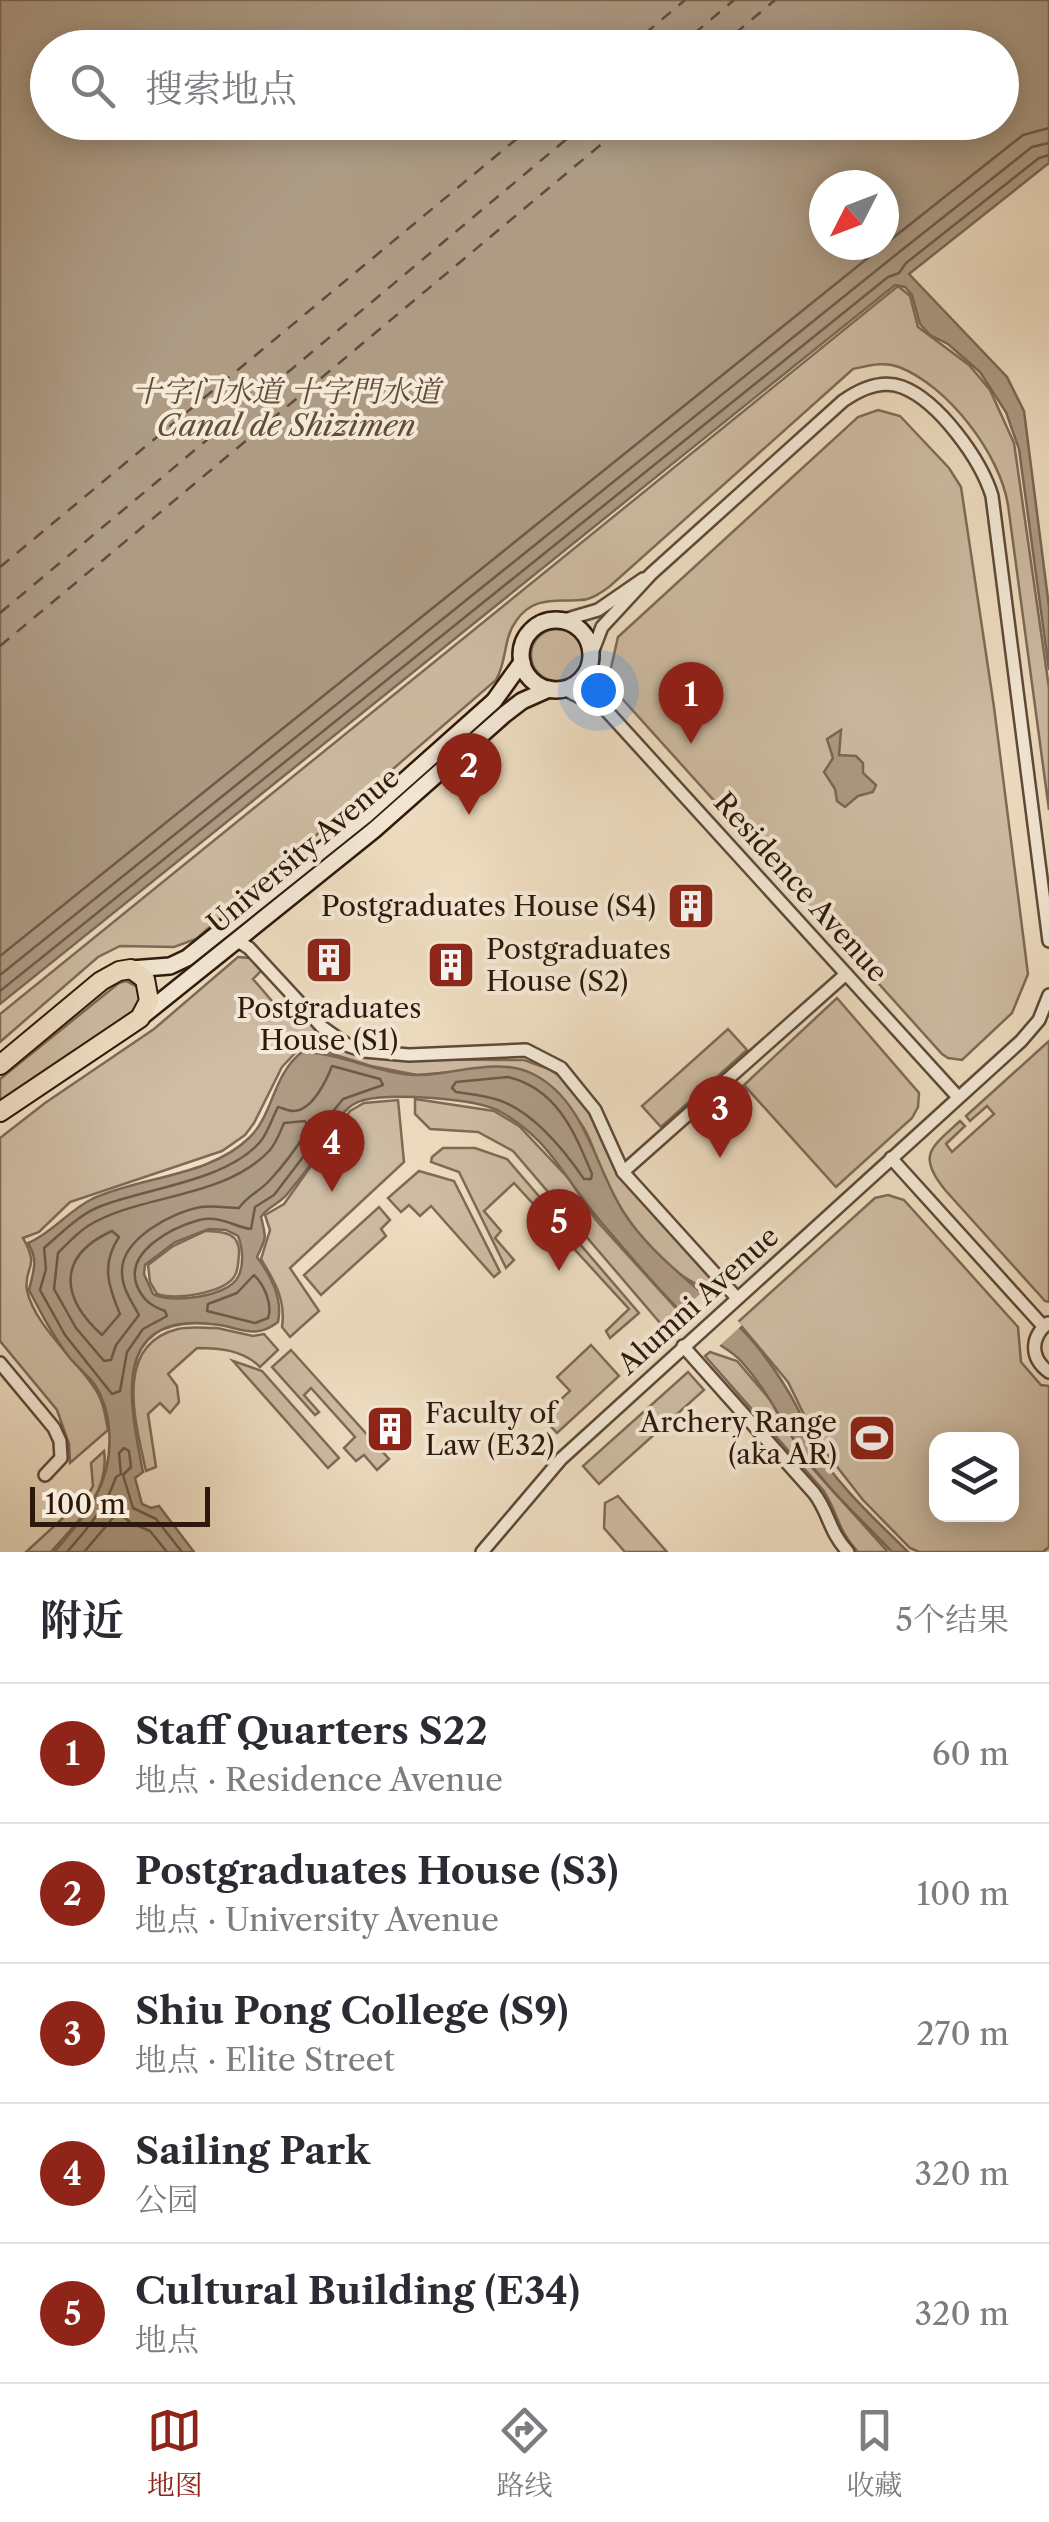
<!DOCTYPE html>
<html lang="zh">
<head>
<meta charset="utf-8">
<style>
  :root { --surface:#fff; --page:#f2f2f3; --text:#2b2b33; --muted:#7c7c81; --line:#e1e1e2; --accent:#8f2418 }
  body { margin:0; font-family:"Libre Caslon Text","Noto Serif SC",serif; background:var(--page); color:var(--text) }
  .controls { position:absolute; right:30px; bottom:30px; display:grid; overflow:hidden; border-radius:20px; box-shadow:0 5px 25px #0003 }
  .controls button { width:90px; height:90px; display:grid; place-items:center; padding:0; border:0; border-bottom:2px solid var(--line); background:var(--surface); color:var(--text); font:50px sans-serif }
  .compass { position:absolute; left:809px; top:170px; width:90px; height:90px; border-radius:50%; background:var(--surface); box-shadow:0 5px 25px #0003; rotate:228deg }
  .scale { position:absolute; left:30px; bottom:25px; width:180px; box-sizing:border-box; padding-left:10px; border:5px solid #2e180b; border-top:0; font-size:28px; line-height:35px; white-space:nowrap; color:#2e180b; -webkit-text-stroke:8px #f5ead7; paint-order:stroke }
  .you { position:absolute; left:598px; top:690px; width:35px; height:35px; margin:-25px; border:8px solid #fff; border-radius:50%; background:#1a73e8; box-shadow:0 0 0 15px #1a73e833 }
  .badge { display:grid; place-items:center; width:65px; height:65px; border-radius:50%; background:var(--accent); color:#fff; font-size:32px; font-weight:700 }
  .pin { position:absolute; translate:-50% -82px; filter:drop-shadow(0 2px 5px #0008) }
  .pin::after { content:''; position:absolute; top:52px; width:35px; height:30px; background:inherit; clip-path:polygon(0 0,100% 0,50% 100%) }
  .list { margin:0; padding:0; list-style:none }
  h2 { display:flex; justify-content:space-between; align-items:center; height:130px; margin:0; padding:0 40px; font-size:42px }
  h2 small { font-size:32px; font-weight:400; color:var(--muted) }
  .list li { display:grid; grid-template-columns:65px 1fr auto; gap:30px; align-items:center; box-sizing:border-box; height:140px; padding:0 40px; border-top:2px solid var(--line) }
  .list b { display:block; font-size:38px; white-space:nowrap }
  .list p { margin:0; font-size:32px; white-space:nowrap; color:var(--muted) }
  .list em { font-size:32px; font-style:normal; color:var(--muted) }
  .icon { flex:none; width:55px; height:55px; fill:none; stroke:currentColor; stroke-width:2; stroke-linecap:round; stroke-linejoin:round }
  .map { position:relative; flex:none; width:1049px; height:1552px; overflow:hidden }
  .search { position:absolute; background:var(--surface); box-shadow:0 5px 25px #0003; left:30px; right:30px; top:30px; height:110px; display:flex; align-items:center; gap:25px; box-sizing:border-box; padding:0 35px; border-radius:55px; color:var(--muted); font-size:38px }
  .sheet { height:830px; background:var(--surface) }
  nav { display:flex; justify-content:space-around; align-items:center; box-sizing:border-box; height:140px; border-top:2px solid var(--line); background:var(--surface); font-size:28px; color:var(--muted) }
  nav a { display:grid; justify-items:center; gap:5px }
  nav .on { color:var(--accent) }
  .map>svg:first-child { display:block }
  .green { fill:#cebca3; stroke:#7e6a57; stroke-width:2.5; fill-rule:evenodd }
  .water { fill:#ad9b84; stroke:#7a6754; stroke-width:2.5; fill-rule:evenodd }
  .pier { fill:#efdec2 }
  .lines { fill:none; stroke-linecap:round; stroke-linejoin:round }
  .shore { stroke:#6e5a48; stroke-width:2.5 }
  .ferry { stroke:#614c3b; stroke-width:2.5; stroke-dasharray:12 10; stroke-linecap:butt }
  .minor-casing { stroke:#5e4a39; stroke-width:16 }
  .secondary-casing { stroke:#2e180b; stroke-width:20 }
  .primary-casing { stroke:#2e180b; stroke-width:22 }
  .minor { stroke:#f5ead7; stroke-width:11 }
  .secondary { stroke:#f5ead7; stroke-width:15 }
  .primary { stroke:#efdec2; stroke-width:18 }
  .labels { text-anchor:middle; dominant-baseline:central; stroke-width:8; stroke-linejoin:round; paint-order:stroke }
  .street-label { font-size:28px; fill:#2e180b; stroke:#f5ead7 }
  .poi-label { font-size:28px; fill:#2e180b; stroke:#f5ead7; text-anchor:end }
  .water-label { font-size:30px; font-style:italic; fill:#614c3b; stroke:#f5ead7 }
</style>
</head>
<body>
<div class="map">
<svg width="1049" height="1552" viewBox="0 0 1049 1552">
  <rect width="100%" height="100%" fill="#efdec2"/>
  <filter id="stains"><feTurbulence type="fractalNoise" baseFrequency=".002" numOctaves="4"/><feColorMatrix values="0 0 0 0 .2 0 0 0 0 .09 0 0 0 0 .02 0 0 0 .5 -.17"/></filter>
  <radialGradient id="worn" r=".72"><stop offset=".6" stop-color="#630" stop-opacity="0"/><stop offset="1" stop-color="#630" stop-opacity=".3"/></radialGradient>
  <!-- green -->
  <g class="green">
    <path d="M898 286 910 296 918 327 969 365 990 390 1014 443 1049 688V810L1008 505C1000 454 948 386 899 367 884 361 868 366 853 369L609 587C600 593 591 600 580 600 555 602 533 596 516 621 503 639 507 662 496 680L196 939 174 947 120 946 98 957 0 1042V1014Z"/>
    <path d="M878 410 900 416 949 468 961 487 994 707 1028 974 1012 1013 962 1060 948 1058 942 1054 618 694 610 672 618 637 858 417Z"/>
    <circle cx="557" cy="655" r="26"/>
    <path d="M238 957 250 958 262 970 253 979 278 1008 288 1000 320 1034 323 1051 299 1049 282 1067 254 1123 245 1135 222 1151 70 1202 39 1232 23 1238C41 1270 23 1266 27 1290 33 1323 75 1359 93 1386 103 1399 105 1414 108 1430L70 1463 69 1444 57 1410 0 1341V1138L45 1103 154 1029Z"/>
    <path d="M126 981 141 989 143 996 137 1010 0 1102V1079L119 983Z"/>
    <path d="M837 998 919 1093 918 1107 912 1118 836 1187 744 1085Z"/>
    <path d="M728 1029 747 1050 661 1127 642 1106Z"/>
    <path d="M328 1041 365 1056 387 1059 524 1060 549 1069 570 1083 584 1102 621 1179 714 1280 704 1288C659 1268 622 1217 603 1174 596 1158 589 1131 577 1119 557 1099 530 1084 509 1067L417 1075 371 1066 329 1053Z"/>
    <path d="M1049 1041V1302L1045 1301 946 1191C916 1155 931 1148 960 1121L965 1126 946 1144 952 1152 994 1114 987 1106 970 1121 966 1116Z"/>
    <path d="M415 1099 494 1111 519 1126 570 1180 596 1220 683 1316 667 1331 513 1151 478 1132 430 1129 415 1114Z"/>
    <path d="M398 1100 404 1162 290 1268 319 1311 290 1337 282 1327C286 1300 275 1282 261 1259L270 1230 265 1215 284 1204 350 1111 364 1103Z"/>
    <path d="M443 1148H475L507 1159 639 1313 610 1338 606 1331 629 1309 514 1183 484 1211 501 1231 495 1238 514 1260 506 1268 459 1172 431 1162 432 1157Z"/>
    <path d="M419 1171 454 1181 500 1272 494 1277 431 1206 420 1216 409 1205 401 1212 388 1198Z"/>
    <path d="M888 1195 904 1200 1018 1327 1021 1362 1041 1385 1049 1386V1547L1043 1552H919L910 1548 863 1500 817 1441 788 1382 738 1322 875 1198ZM936 1440H1012V1514H936Z"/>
    <path d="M379 1207 390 1220 381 1229 386 1236 321 1295 304 1275Z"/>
    <path d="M205 1231C223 1232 240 1232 239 1254 238 1262 239 1270 234 1277 223 1293 173 1301 157 1294L150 1282 148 1265 173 1246Z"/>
    <path d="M217 1328 253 1336 264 1334 278 1350 260 1367C243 1350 220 1348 197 1348L168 1374 177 1386 179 1402 170 1413 160 1403 148 1414 156 1467 146 1471C136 1424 112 1345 178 1329 190 1326 205 1328 217 1328Z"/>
    <path d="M591 1345 619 1376 557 1433 542 1417 570 1391 557 1377Z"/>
    <path d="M291 1350 389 1459 377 1470 364 1455 356 1461 344 1448 355 1437 311 1388 304 1395 319 1412 315 1415 272 1367Z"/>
    <path d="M710 1352 737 1361 772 1402 806 1461 888 1552H858C836 1528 839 1514 823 1490L705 1356Z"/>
    <path d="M233 1361 262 1371 339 1458 328 1468Z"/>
    <path d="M688 1372 704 1390 599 1484 583 1466Z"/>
    <path d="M104 1451C110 1493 77 1522 51 1552H26L88 1495 93 1486 91 1463Z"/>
    <path d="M618 1496 667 1552H625L604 1528 605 1503Z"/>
  </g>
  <!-- water -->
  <g class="water">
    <path d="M0 0H1049V163L909 274 1007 377 1024 411 1049 607V670L1019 449 1006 412 980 372 948 344 930 335 920 324 912 295 905 287 895 285 0 1004ZM48 48H1002V122H48ZM824 185H884V245H824Z"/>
    <path d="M841 730 839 755 856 756 863 763V773L876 785 873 792 858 796 845 807 837 801 835 789 824 772 833 758 827 739Z"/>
    <path d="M302 1052C342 1053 380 1075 420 1075 455 1074 500 1057 533 1074 589 1102 596 1177 631 1223 666 1270 719 1301 756 1345 772 1365 786 1386 798 1409 804 1420 807 1433 813 1444 836 1484 875 1519 908 1552H892C863 1521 829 1491 805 1456 781 1423 770 1393 741 1361 731 1350 716 1344 705 1334 667 1301 634 1260 601 1222 566 1182 551 1139 499 1111 474 1098 391 1093 364 1100 340 1106 337 1127 326 1145 314 1161 301 1177 288 1193 280 1204 268 1206 261 1217 267 1240 266 1237 257 1257 271 1276 283 1298 278 1322 254 1341 239 1326 211 1324 109 1313 130 1406 143 1472L135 1478 142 1504 151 1508 159 1506 194 1552H54C87 1515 114 1482 109 1429 108 1414 104 1399 95 1385 88 1375 77 1367 69 1357 53 1336 41 1313 29 1290 33 1272 39 1261 28 1243 52 1233 68 1211 92 1199 141 1176 210 1177 250 1137 273 1115 273 1074 302 1052ZM209 1229 226 1230 238 1236C243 1248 244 1266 238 1277 228 1297 170 1304 153 1294L144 1274 145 1265 175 1242Z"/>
  </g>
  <!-- pier -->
  <path class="pier" d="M706 1289 742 1325 716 1349 677 1314Z"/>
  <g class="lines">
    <!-- shore -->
    <g class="shore">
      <path d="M0 956 889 241 1023 135 1049 128"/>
      <path d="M0 975 898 253 1032 147 1049 143"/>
      <path d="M0 991 888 277 899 273 906 263 1039 158 1049 155"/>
      <path d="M332 1066 380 1079 383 1085 343 1099 326 1120 319 1136 274 1195 255 1207 251 1229C233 1227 222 1215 199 1220 171 1228 124 1252 137 1286 143 1300 151 1306 165 1311L167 1316 143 1329 127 1352 120 1391 112 1394 65 1335 40 1290 46 1269 44 1248C63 1232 78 1215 101 1206 147 1188 226 1181 260 1142 268 1133 272 1118 278 1107 283 1108 288 1111 294 1111 313 1110 327 1079 332 1066Z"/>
      <path d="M508 1077C557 1089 574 1131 592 1174L591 1179H584C564 1150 531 1109 495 1099 483 1095 469 1094 456 1092L452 1088 456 1082Z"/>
      <path d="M305 1121 309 1128C298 1146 284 1165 269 1181 259 1192 248 1195 239 1208 227 1208 214 1205 201 1207 172 1212 121 1239 122 1272 122 1289 132 1302 139 1315L116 1345 111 1360 104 1361 76 1328 54 1289 58 1253C67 1244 77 1233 88 1226 139 1194 224 1199 269 1151 276 1144 280 1132 284 1123Z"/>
      <path d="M112 1231 119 1237C101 1264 108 1286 120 1314L102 1335C60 1297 57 1256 112 1231Z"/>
      <path d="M254 1275C264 1285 273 1304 268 1318L255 1323 207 1311 208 1304 237 1293Z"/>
      <path d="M67 1552C88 1528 106 1507 116 1477L121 1474 119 1453 124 1448 129 1451 131 1467 123 1475 133 1508 156 1519 182 1552"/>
      <path d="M84 1552 118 1512 131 1523 150 1531 167 1552"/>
    </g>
    <!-- ferry -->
    <g class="ferry">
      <path d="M628 48 685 0"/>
      <path d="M677 48 734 0"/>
      <path d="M718 48 775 0"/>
      <path d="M0 567 537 122"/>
      <path d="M0 613 587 122"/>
      <path d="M0 646 628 122"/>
    </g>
    <!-- minor casing -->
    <g class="minor-casing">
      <g id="minor">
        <path d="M564 620 598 610 643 579"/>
        <path d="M592 653 602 627 651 574 843 401C860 389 881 379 902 387 939 401 981 460 992 496L1049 941"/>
        <path d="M588 670 594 691 606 710 958 1097"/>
        <path d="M564 689 602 708"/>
        <path d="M233 943H241L249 948 322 1027 349 1046 364 1051 409 1055 526 1050 561 1068 595 1110 623 1172 737 1298"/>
        <path d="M891 1158 1043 1326"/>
        <path d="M623 1172 846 974"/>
        <path d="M1048 1323C1030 1338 1030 1358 1049 1372"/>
        <path d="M683 1346 814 1493C830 1514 828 1530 848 1552"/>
        <path d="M0 1363 54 1428 60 1441 61 1458 45 1475"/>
        <path d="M482 1552 561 1459 1021 1041 1039 1020 1049 995"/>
      </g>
    </g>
    <!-- secondary casing -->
    <g class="secondary-casing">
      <g id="secondary">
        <circle cx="556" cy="655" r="35"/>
        <path d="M131 969 170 966 187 958 366 815 494 701 522 662"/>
        <path d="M140 1018 374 830 505 714 522 701 549 689"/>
      </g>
    </g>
    <!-- primary casing -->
    <g class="primary-casing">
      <path id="primary" d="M0 1065 101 981 119 971 131 969 145 979 149 1001 140 1018 0 1112"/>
    </g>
    <!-- minor -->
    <use href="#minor" class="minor"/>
    <!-- secondary -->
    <use href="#secondary" class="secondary"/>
    <!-- primary -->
    <use href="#primary" class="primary"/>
  </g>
  <!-- icons -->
  <defs>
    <g id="building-square" transform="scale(2.5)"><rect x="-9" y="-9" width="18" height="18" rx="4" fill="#8f2418" stroke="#f5ead7"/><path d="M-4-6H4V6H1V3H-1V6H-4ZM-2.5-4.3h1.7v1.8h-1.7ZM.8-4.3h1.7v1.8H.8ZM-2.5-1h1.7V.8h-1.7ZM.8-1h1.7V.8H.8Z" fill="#fff"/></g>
    <g id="stadium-square" transform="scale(2.5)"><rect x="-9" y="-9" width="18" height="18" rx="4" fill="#8f2418" stroke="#f5ead7"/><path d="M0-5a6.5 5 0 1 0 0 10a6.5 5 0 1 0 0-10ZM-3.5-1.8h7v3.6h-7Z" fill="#fff"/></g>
  </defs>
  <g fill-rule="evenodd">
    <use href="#building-square" x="691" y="906"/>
    <use href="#building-square" x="329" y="960"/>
    <use href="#building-square" x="451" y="965"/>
    <use href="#building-square" x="390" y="1429"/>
    <use href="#stadium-square" x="872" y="1438"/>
  </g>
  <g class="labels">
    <!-- street labels -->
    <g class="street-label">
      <text transform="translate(303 850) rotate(-40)">University Avenue</text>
      <text transform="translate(801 887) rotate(48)">Residence Avenue</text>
      <text transform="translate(698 1300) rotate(-42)">Alumni Avenue</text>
    </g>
    <!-- poi labels -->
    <g class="poi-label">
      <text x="656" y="906">Postgraduates House (S4)</text>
      <text x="486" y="949" text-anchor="start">Postgraduates<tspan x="486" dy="32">House (S2)</tspan></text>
      <text x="329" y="1008" text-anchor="middle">Postgraduates<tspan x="329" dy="32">House (S1)</tspan></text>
      <text x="425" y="1413" text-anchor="start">Faculty of<tspan x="425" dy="32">Law (E32)</tspan></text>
      <text x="837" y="1422">Archery Range<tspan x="837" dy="32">(aka AR)</tspan></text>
    </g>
    <!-- water labels -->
    <g class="water-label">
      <text x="286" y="391">十字门水道 十字門水道<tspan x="286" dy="34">Canal de Shizimen</tspan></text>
    </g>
  </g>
  <rect width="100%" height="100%" filter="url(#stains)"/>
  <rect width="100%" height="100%" fill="url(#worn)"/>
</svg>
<div class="controls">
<button><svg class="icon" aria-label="layers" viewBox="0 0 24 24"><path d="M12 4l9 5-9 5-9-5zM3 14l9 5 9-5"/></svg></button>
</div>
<svg class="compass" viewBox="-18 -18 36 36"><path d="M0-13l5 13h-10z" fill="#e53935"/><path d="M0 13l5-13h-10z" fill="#7c7c81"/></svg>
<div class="scale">100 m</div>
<div class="you"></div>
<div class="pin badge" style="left:691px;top:744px">1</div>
<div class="pin badge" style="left:469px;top:815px">2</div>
<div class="pin badge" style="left:720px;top:1158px">3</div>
<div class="pin badge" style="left:332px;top:1192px">4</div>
<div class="pin badge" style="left:559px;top:1271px">5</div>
<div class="search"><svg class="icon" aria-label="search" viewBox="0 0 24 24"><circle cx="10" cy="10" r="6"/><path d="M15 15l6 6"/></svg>搜索地点</div>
</div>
<section class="sheet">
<h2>附近<small>5个结果</small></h2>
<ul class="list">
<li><span class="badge">1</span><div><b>Staff Quarters S22</b><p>地点 · Residence Avenue</p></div><em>60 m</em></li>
<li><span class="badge">2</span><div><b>Postgraduates House (S3)</b><p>地点 · University Avenue</p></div><em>100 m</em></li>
<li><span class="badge">3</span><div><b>Shiu Pong College (S9)</b><p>地点 · Elite Street</p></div><em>270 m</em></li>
<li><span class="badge">4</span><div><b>Sailing Park</b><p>公园</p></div><em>320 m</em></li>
<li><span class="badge">5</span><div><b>Cultural Building (E34)</b><p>地点</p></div><em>320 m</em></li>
</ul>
</section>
<nav>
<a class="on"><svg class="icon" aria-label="map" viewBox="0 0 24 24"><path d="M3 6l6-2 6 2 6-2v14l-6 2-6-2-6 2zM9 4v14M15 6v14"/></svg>地图</a>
<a><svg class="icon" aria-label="directions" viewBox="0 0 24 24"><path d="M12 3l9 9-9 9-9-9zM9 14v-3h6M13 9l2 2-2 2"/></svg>路线</a>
<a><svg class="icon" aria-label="saved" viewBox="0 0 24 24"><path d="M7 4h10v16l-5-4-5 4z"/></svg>收藏</a>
</nav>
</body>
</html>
